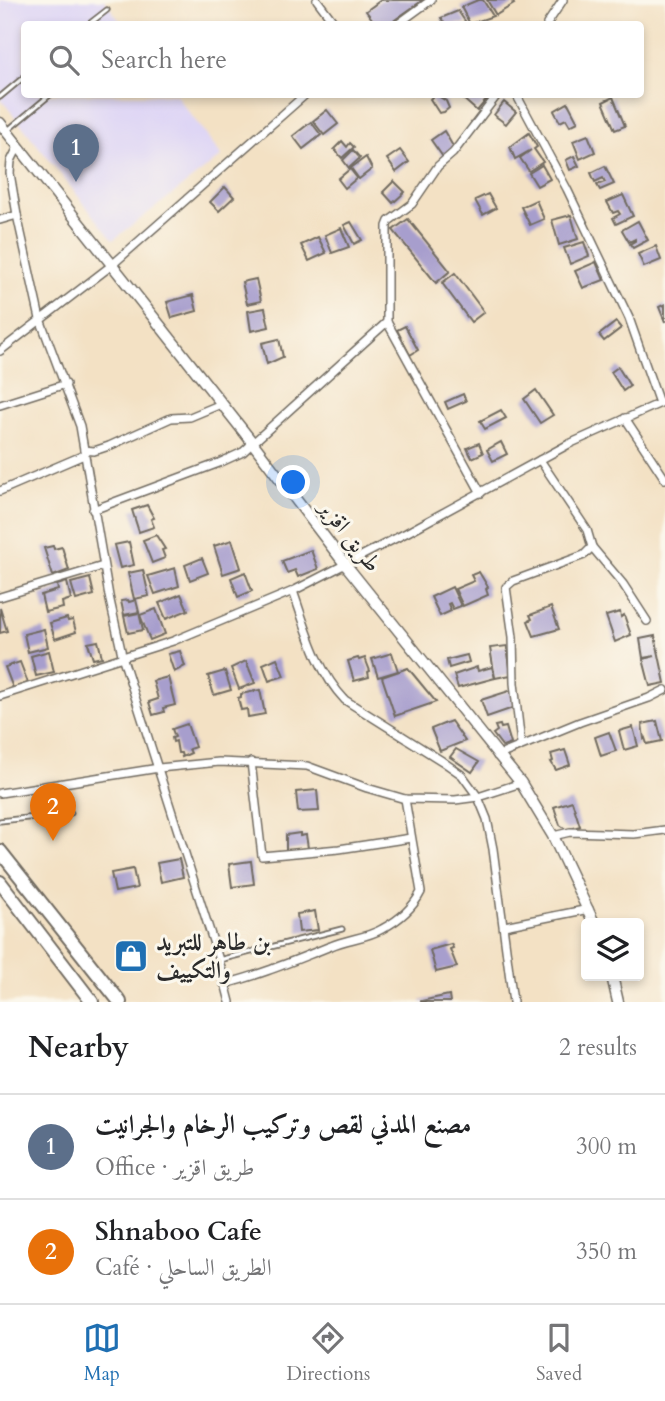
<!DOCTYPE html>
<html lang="en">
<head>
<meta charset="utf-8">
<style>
  :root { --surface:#fff; --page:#f2f2f2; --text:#202124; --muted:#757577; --line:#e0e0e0; --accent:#1f6fb2 }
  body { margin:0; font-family:Cardo,Amiri,serif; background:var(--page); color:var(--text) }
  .controls { position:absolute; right:21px; bottom:21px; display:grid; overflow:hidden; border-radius:7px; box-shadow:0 4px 10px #0003 }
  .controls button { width:63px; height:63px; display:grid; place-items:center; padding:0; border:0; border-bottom:2px solid var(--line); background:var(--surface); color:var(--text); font:35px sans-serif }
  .you { position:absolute; left:294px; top:483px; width:24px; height:24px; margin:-18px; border:5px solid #fff; border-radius:50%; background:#1a73e8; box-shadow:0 0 0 10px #1a73e833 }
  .badge { display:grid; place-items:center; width:46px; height:46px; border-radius:50%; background:var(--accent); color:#fff; font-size:23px; font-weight:700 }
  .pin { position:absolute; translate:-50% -58px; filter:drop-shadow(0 2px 4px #0008) }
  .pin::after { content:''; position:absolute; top:37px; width:24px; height:21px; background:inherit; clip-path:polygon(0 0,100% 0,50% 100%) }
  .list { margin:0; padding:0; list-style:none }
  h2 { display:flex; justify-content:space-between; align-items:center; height:91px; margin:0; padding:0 28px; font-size:30px }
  h2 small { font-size:23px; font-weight:400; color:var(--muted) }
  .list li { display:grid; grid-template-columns:46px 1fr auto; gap:21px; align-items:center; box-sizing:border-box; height:105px; padding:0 28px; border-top:2px solid var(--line) }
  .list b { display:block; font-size:26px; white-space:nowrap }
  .list p { margin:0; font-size:23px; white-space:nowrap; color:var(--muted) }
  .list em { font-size:23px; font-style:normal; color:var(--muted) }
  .icon { flex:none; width:38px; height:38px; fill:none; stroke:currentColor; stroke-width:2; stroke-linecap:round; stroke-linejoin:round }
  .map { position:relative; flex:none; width:665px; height:1002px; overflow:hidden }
  .search { position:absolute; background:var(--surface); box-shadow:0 4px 10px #0003; left:21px; right:21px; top:21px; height:77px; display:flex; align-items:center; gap:18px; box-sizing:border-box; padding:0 24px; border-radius:7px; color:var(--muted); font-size:26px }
  .sheet { height:301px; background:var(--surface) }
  nav { display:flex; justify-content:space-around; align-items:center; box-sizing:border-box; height:98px; border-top:2px solid var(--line); background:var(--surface); font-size:19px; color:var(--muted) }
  nav a { display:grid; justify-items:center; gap:4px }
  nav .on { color:var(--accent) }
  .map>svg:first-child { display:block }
  .built { fill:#ded5f5 }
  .building { fill:#a79ecd }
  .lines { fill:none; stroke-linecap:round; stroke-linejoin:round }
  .lane-casing { stroke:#716b61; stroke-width:7 }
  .street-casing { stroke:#716b61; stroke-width:10 }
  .secondary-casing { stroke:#716b61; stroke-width:13 }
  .highway-casing { stroke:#716b61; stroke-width:16 }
  .lane { stroke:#fff; stroke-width:3.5 }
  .street { stroke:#fff; stroke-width:7 }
  .secondary { stroke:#fff; stroke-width:10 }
  .highway { stroke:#fff; stroke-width:12 }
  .labels { text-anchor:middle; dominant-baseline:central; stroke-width:6; stroke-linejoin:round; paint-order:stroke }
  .street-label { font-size:24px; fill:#2b2b2b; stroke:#fbf7ec }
  .poi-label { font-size:24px; font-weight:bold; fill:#2b2b2b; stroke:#fbf7ec; text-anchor:start }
</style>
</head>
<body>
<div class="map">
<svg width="665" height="1002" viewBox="0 0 665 1002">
  <rect width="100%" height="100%" fill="#fbf7ec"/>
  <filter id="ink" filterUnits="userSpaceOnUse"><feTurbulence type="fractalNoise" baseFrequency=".0143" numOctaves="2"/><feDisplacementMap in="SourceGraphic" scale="14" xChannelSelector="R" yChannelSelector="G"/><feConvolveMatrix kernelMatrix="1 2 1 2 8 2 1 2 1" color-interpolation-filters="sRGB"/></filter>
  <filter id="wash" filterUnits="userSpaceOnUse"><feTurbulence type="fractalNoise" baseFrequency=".00686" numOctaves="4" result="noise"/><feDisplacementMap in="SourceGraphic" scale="28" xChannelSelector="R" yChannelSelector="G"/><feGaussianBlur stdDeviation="1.57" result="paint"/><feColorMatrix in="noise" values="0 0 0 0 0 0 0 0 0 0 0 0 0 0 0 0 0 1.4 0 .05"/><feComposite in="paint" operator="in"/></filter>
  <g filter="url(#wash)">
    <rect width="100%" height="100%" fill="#f3e1c4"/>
    <!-- built -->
    <path class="built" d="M0 0H104L122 24H24V94L176 95 222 156 113 240 0 98Z"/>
    <g id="blocks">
      <!-- building -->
      <g class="building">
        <path d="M381 0H423L389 24H376L366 11Z"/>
        <path d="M478 0H483L493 16 470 24 461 7Z"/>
        <path d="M487 0H511L514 4 496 15Z"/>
        <path d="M458 11 467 24H445L441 18Z"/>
        <path d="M435 94 446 101 449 108 444 112 439 113 430 99Z"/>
        <path d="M464 94H484L488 98 477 111 461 97Z"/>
        <path d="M613 97 625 126 615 130 603 102Z"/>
        <path d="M504 102 516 112 506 124 494 115Z"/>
        <path d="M568 103 578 122 570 126 566 119 560 122 554 111Z"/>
        <path d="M327 110 338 124 324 135 313 121Z"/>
        <path d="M311 122 321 135 303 149 293 136Z"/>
        <path d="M444 131 454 148 443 157 431 140Z"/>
        <path d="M529 133 537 147 534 149 543 162 529 171 520 158 531 150 515 159 510 147Z"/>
        <path d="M588 135 595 152 580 159 573 141Z"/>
        <path d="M342 141 347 147 350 143 354 147 342 158 334 149Z"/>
        <path d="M353 150 360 158 349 168 343 160Z"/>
        <path d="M400 150 409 162 396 172 387 159Z"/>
        <path d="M574 156 579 166 570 170 566 160Z"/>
        <path d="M366 157 372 169 359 179 351 168Z"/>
        <path d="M542 165 550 179 537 186 529 173Z"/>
        <path d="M605 166 614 184 600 190 597 185 605 182 603 178 595 182 591 173Z"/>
        <path d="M350 169 357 178 345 188 338 179Z"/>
        <path d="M394 181 405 192 393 203 383 192Z"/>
        <path d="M225 187 234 197 219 211 210 202Z"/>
        <path d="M488 194 496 208 483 215 475 200Z"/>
        <path d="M623 195 633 216 616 224 613 218 620 214 618 211 613 213 607 202Z"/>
        <path d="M536 200 544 219 530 225 521 207Z"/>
        <path d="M571 215 578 239 559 245 552 220Z"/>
        <path d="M408 219 450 271 436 283 393 230Z"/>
        <path d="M638 221 648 240 633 248 630 244 635 241V239L629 242 622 230Z"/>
        <path d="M351 222 362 240 354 244 344 225Z"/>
        <path d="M341 228 349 247 332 253 325 235Z"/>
        <path d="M318 237 326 253 309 261 301 245Z"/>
        <path d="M584 242 589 256 570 264 564 248Z"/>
        <path d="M656 246 661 260 644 267 638 254Z"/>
        <path d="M596 262 604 280 583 288 575 271Z"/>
        <path d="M455 273 484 312 471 322 442 283Z"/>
        <path d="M256 279 261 301 247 304 242 282Z"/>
        <path d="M193 295 197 311 172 318 167 302Z"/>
        <path d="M665 304V322L659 307Z"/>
        <path d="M265 308 269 327 251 331 248 311Z"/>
        <path d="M616 322 621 328 604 341 599 335Z"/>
        <path d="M405 326 418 350 410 355 397 330Z"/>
        <path d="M279 339 283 357 267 364 262 343Z"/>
        <path d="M618 367 630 386 623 391 611 372Z"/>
        <path d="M536 390 553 415 540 423 524 399Z"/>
        <path d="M463 394 466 401 448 409 445 402Z"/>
        <path d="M501 410 506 418 485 429 480 421Z"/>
        <path d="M501 442 507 454 493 461 487 450Z"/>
        <path d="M479 443 483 453 472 458 467 448Z"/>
        <path d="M147 505 154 518 151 519 154 527 139 532 132 510Z"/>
        <path d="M156 535 165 549 162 550 165 558 152 563 143 540Z"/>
        <path d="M232 540 241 568 223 574 214 546Z"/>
        <path d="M129 542 134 565 120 568 114 545Z"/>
        <path d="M53 546 54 549 62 547 69 570 53 576 44 548Z"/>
        <path d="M311 550 318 569 298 577 295 570 287 573 282 561Z"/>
        <path d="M202 558 208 573 190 580 185 565Z"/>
        <path d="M175 568 179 586 155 594 148 576Z"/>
        <path d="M143 570 149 596 134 599 128 573Z"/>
        <path d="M245 572 252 591 238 597 231 578Z"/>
        <path d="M479 572 488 587 486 589 488 595 463 606 455 589 474 581 471 575Z"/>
        <path d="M90 578 94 595 76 600 71 583Z"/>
        <path d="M67 582 71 599 62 602 63 608 45 612 41 595 58 590 57 585Z"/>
        <path d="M452 587 461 606 453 609 450 603 448 604 451 611 440 616 431 597Z"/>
        <path d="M181 594 188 610 166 619 159 603Z"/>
        <path d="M128 600 129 602 136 600 139 612 124 615 121 601Z"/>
        <path d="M551 607 559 629 534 636 528 621 532 619 530 615Z"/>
        <path d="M0 608 7 631 0 633Z"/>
        <path d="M156 609 165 634 150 640 140 615Z"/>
        <path d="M620 612 621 617 624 615 631 635 615 642 606 616Z"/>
        <path d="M139 613 143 630 128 633 124 616Z"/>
        <path d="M67 618 68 621 73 620 76 632 55 639 50 623Z"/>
        <path d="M44 629 48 647 28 652 24 634Z"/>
        <path d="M655 636 665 683 650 686 643 659 655 656 643 658 640 639Z"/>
        <path d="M98 641 102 657 93 659 88 643Z"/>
        <path d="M507 646 511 675 495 678 490 648Z"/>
        <path d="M49 651 54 672 36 676 31 656Z"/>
        <path d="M180 651 185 666 174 672 168 654Z"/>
        <path d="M392 653 398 671 378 677 372 659Z"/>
        <path d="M467 655 469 662 449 668 447 660Z"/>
        <path d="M277 658 284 676 269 681 263 664Z"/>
        <path d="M358 658 359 660 365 658 370 671 368 672 369 677 354 681 348 661Z"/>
        <path d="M246 661 255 683 239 689 231 668Z"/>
        <path d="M20 662 28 683 13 688 5 667Z"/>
        <path d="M477 667 478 671 492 667 495 678 458 688 454 675Z"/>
        <path d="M408 668 436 702 395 716 382 677Z"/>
        <path d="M225 671 231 690 214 695 208 676Z"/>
        <path d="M168 677 175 705 163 708 164 712 153 715 149 702 158 699 153 681Z"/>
        <path d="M260 690 265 714 248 717 247 709 241 710 238 698 241 697V694Z"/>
        <path d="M512 690 513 708 487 717 481 700Z"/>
        <path d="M451 721 465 741 440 751 431 729Z"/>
        <path d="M657 721 662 741 647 744 645 738 644 739 642 724Z"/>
        <path d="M187 724 195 747 189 749 191 753 182 757 181 753H178L176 741 173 742 172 738 175 737 172 729Z"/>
        <path d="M500 725 501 728 506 727 511 744 503 747 493 734 497 731 495 726Z"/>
        <path d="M633 727 638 746 624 750 619 731Z"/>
        <path d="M609 732 616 751 601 756 595 737Z"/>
        <path d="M456 749 479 762 472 772 450 757Z"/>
        <path d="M565 750 570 765 556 770 551 762 553 761 551 754Z"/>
        <path d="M317 790 319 811 298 812 296 792Z"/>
        <path d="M572 801 580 826 567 830 560 825 554 807Z"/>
        <path d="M300 833V836L306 835 308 848 286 851V835Z"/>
        <path d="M179 859 183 877 161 882 157 863Z"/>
        <path d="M251 861 254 884 232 887 229 864Z"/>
        <path d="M133 869 137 888 115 892 111 873Z"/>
        <path d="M315 911 318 930 299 932 297 914Z"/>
        <path d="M451 944 453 948 450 949 457 967 436 972 430 950Z"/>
        <path d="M449 995 450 1002H421V1001Z"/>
      </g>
    </g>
  </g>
  <g filter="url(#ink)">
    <use href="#blocks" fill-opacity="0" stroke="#716b61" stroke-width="2"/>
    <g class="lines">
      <!-- lane casing -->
      <g class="lane-casing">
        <g id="lane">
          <path d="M89 24 107 10"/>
          <path d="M0 97 24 77"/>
          <path d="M8 130 51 94"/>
          <path d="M0 821 71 813"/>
          <path d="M219 960 342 929"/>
        </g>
      </g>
      <!-- street casing -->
      <g class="street-casing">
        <g id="street">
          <path d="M317 0 335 24"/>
          <path d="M398 24 431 0"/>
          <path d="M547 24 563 0"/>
          <path d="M516 94 567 189 629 318 659 403"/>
          <path d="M18 147 11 161 10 173 17 215 40 319 80 426 109 596 123 659 219 960 230 1002"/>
          <path d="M0 220 17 215"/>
          <path d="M0 351 112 265 306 94"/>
          <path d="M0 405 66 384"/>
          <path d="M625 418 665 479"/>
          <path d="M84 450 94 451 109 446 171 418 190 417 221 404"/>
          <path d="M0 491 84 455"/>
          <path d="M481 493 387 322V226L389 221 412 204 438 166 453 153 498 94"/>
          <path d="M93 510 219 463 243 452 387 322"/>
          <path d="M592 547 623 584 647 621"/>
          <path d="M293 591C306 628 317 671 345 700L442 761 462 775 478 797 487 819 493 849 513 1002"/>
          <path d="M0 597 103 566"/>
          <path d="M0 696 173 641 293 591 406 533 569 444 665 401"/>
          <path d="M521 744 514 683 513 637 506 587 513 581 584 555 592 547 587 530 540 460"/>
          <path d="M497 756 580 722 649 698 665 690"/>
          <path d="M251 762 262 856 339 849 411 838"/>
          <path d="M0 793 159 768 219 762 307 766 367 788 405 799 455 800 478 797 521 783"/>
          <path d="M553 836 570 832 634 834 665 830"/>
          <path d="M504 926 589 909"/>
          <path d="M224 984C261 975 295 960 331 946 347 939 367 938 382 929 397 921 413 908 421 892L405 799"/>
        </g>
      </g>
      <!-- secondary casing -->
      <g class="secondary-casing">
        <g id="secondary">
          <path d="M0 123 252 442 345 564 521 783 553 836 594 923"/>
          <path d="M612 976 618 1002"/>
        </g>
      </g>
      <!-- highway casing -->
      <g class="highway-casing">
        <g id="highway">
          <path d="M0 851 120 1002"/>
          <path d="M0 882 92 1002"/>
        </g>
      </g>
      <!-- lane -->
      <use href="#lane" class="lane"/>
      <!-- street -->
      <use href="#street" class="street"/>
      <!-- secondary -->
      <use href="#secondary" class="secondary"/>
      <!-- highway -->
      <use href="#highway" class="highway"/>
    </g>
  </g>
  <!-- icons -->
  <defs>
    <g id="shop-square" transform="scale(1.75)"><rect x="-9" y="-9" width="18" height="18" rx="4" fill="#1f6fb2" stroke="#fbf7ec"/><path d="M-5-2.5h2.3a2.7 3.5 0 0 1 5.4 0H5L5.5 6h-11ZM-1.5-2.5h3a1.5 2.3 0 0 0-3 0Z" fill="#fff"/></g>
  </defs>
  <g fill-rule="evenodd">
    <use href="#shop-square" x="131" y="956"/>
  </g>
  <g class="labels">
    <!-- street labels -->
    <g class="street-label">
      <text transform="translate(350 536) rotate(52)">طريق اقزير</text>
    </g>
    <!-- poi labels -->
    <g class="poi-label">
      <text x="156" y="942">بن طاهر للتبريد<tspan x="156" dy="28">والتكييف</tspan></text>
    </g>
  </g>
</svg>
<div class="controls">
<button><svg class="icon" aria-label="layers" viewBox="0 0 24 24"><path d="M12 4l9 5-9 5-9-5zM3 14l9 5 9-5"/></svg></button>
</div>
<div class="you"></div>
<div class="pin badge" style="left:76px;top:182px;background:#5c6f8a">1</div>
<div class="pin badge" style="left:53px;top:841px;background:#e8710a">2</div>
<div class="search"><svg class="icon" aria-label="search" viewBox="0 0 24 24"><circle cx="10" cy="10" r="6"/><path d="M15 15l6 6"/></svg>Search here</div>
</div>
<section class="sheet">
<h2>Nearby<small>2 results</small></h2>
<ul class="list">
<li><span class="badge" style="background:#5c6f8a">1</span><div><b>مصنع المدني لقص وتركيب الرخام والجرانيت</b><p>Office · طريق اقزير</p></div><em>300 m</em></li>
<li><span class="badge" style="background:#e8710a">2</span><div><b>Shnaboo Cafe</b><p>Café · الطريق الساحلي</p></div><em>350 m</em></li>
</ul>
</section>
<nav>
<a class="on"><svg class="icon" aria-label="map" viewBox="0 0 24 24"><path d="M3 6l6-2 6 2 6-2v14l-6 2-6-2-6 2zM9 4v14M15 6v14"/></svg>Map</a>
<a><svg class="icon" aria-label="directions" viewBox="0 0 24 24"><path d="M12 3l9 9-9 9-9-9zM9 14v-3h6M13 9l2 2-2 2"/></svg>Directions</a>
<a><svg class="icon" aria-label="saved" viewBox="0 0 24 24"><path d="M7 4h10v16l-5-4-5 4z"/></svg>Saved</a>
</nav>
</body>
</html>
